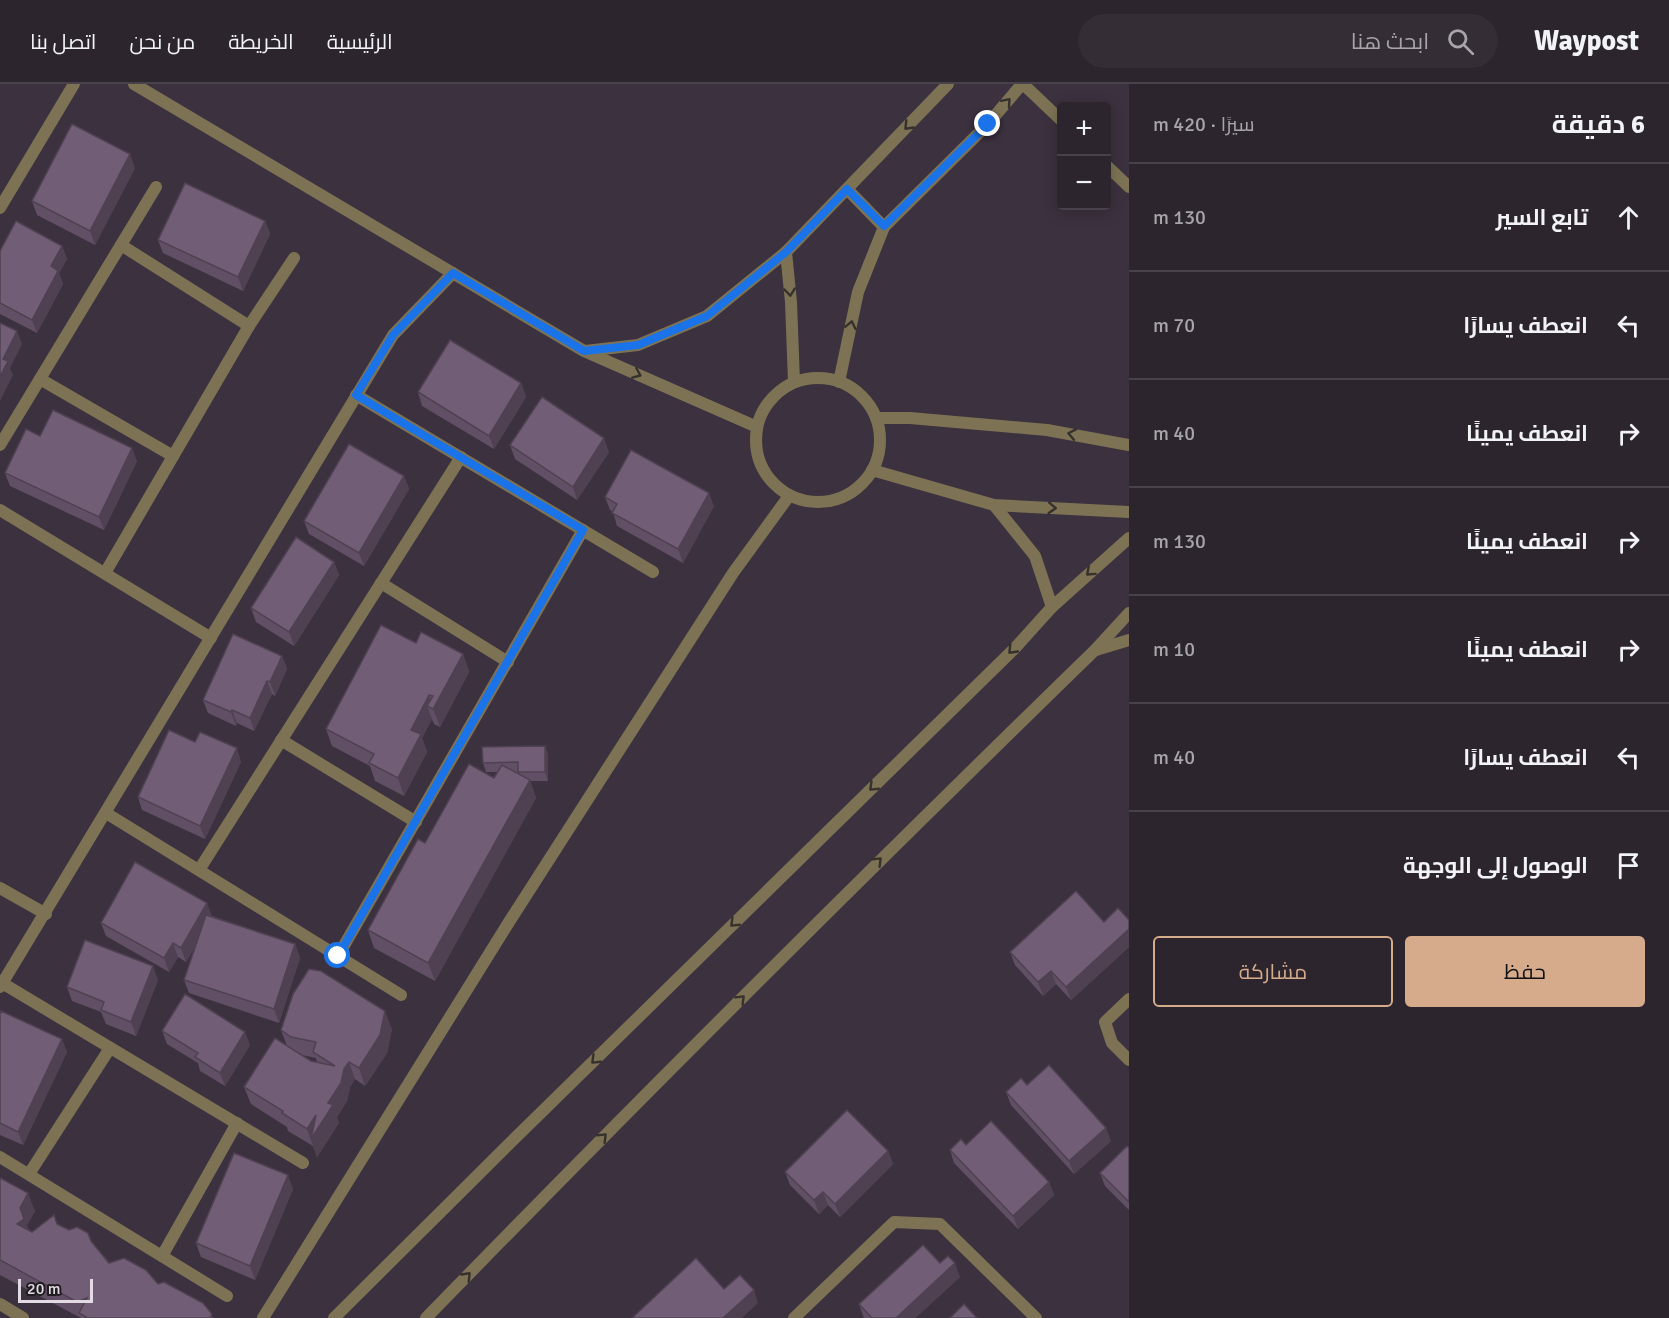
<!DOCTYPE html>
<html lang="ar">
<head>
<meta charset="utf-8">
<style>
  :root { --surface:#2d252e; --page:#352d36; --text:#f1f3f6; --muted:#a7a5aa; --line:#48424a; --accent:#d6ab8b }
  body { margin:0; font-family:Signika,Cairo,sans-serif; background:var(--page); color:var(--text); direction:rtl }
  .controls { position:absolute; right:18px; top:18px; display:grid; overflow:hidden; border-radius:6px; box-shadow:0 3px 15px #0003 }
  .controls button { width:54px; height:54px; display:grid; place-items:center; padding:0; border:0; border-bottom:2px solid var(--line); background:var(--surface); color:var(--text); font:30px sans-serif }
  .scale { position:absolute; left:18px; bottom:15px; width:75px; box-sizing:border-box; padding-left:6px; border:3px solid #e2dbe3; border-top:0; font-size:16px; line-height:21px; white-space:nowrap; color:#e2dbe3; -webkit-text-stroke:4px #201b21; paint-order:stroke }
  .stop { position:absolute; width:18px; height:18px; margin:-14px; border:4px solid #1a73e8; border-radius:50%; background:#fff }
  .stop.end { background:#1a73e8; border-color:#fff; box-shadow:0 2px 6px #0008 }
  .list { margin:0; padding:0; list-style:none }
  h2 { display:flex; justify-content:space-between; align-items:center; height:78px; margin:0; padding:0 24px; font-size:26px }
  h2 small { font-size:20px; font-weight:400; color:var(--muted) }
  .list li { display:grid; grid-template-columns:39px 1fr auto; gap:18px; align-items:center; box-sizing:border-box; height:108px; padding:0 24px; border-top:2px solid var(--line) }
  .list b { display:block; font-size:22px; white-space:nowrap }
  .list em { font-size:20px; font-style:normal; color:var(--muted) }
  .actions { display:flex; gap:12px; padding:18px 24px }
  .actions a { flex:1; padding:14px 0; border:2px solid var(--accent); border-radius:6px; text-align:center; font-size:21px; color:var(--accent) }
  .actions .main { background:var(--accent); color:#111 }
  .icon { flex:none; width:33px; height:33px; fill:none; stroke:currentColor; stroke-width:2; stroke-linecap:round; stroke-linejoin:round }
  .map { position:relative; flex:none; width:1129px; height:1234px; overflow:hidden; direction:ltr }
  header { display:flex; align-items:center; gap:36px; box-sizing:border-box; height:84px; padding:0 30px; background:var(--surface); border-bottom:2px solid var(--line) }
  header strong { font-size:28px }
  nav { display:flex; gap:33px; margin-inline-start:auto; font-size:21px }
  .search { width:420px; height:54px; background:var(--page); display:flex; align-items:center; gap:15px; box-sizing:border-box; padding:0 21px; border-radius:33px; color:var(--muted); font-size:22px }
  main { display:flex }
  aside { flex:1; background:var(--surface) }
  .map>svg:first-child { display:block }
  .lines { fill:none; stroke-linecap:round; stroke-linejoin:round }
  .minor { stroke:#7d7354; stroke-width:12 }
  .tertiary { stroke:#7d7354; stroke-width:12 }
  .wall { fill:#615065; fill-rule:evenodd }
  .shaded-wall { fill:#4f4152 }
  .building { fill:#715d75; stroke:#4f4152; stroke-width:1.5 }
  .oneway { stroke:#37312e }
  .route { stroke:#1a73e8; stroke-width:8 }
</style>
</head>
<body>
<header>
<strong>Waypost</strong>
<div class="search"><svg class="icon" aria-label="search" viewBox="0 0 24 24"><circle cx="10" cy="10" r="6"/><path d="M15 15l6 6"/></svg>ابحث هنا</div>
<nav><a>الرئيسية</a><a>الخريطة</a><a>من نحن</a><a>اتصل بنا</a></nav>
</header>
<main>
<aside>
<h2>6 دقيقة<small>سيرًا · 420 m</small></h2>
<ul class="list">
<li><svg class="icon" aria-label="ahead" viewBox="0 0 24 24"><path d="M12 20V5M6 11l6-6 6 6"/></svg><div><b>تابع السير</b></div><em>130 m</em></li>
<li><svg class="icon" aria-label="left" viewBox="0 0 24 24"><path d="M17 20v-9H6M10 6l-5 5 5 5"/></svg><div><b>انعطف يسارًا</b></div><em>70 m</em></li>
<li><svg class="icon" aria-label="right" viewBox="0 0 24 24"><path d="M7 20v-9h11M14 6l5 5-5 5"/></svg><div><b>انعطف يمينًا</b></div><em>40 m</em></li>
<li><svg class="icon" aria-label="right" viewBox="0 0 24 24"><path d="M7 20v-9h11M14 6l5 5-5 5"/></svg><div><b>انعطف يمينًا</b></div><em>130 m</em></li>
<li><svg class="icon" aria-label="right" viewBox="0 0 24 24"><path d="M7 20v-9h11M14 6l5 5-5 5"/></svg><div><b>انعطف يمينًا</b></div><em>10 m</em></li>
<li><svg class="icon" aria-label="left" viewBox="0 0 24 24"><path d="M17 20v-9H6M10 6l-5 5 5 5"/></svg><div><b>انعطف يسارًا</b></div><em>40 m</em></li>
<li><svg class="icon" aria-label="arrive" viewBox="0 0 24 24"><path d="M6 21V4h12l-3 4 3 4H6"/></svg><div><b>الوصول إلى الوجهة</b></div></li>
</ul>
<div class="actions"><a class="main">حفظ</a><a>مشاركة</a></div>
</aside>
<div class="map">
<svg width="1129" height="1234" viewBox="0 0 1129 1234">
  <rect width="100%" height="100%" fill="#3c313e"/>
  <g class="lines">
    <!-- minor -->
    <g class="minor">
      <path d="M134 0 584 267 757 343"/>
      <path d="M1023 0 1062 37"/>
      <path d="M1106 81 1129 103"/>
      <path d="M847 105 884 143"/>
      <path d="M0 124 74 0"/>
      <path d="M249 242 294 174"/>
      <path d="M585 267 638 261 707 232 786 168"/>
      <circle cx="818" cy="356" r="62"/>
      <path d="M40 295 173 372"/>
      <path d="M794 298 791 218 786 168 948 0"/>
      <path d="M839 298 858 208 884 143 988 40 1022 0"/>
      <path d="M356 311 653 488"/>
      <path d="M876 334H910L1047 346 1129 361"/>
      <path d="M0 361 156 103"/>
      <path d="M872 386 994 421 1129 428"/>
      <path d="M0 426 211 554"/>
      <path d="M105 489 249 242 121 161"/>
      <path d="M381 499 508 578"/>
      <path d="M281 656 416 738"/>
      <path d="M106 729 401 911"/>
      <path d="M199 786 461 373"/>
      <path d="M0 804 46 830"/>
      <path d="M338 872 583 446"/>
      <path d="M2 899 303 1079"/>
      <path d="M0 903 393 251 453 189"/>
      <path d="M1129 915 1105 938 1112 959 1129 976"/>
      <path d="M0 1073 227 1212"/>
      <path d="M29 1090 110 964"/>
      <path d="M162 1172 237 1039"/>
      <path d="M0 1220 23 1234"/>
      <path d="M263 1234 509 838 733 489 789 412"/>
      <path d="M794 1234 894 1138 940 1140 1036 1234"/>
    </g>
    <!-- tertiary -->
    <g class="tertiary">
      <path d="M994 421 1035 472 1052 523"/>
      <path d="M1096 566 1129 556"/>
      <path d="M334 1234 508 1061 1015 564 1052 523 1129 454"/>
      <path d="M426 1234C646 1008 869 786 1095 566L1129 529"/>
    </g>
  </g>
  <!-- wall -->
  <g class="wall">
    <path d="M135 84 95 161 37 131 32 117Z"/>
    <path d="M265 137 270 150 243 207 163 169 158 156Z"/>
    <path d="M62 162 67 175 59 189 63 200 37 249 0 230V167Z"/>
    <path d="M521 299 526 313 494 365 422 322 418 308Z"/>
    <path d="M510 361 609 368 577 416 515 375Z"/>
    <path d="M137 377 104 446 10 402 5 389Z"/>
    <path d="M404 392 409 405 364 482 309 450 304 437Z"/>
    <path d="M605 413 714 422 683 479 617 442 613 428 610 426Z"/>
    <path d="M334 478 339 491 294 562 256 538 251 524Z"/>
    <path d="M416 559 463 570 469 588 440 643 434 640 432 635 422 654 427 668 404 712 375 697 370 682 332 662 326 645Z"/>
    <path d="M282 572 287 585 275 612 272 610 254 647 237 639 236 642 208 629 203 616Z"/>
    <path d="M545 662 548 671V697H530L536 714 435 897 374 864 368 846 425 759 494 694 498 688H486L483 679Z"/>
    <path d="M241 678 205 755 142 726 138 713Z"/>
    <path d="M212 832 295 860 300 874 279 939 189 909 184 896 196 861 186 878 178 873 169 888 106 852 101 839Z"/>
    <path d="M1129 836V863L1071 916 1056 900 1043 912 1015 881 1010 868 1104 838Z"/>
    <path d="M158 896 136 952 106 940 101 928 72 917 67 903Z"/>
    <path d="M0 930 67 968 23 1061 0 1051Z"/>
    <path d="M392 945 387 969 365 1002 355 995 350 1003 347 1017 337 1033 339 1039 317 1073 313 1062 288 1047 287 1043 251 1020 244 1003 287 962 281 946ZM302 971 316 974 317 978 311 977Z"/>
    <path d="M162 947 250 961 225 1002 200 987 198 979 167 960Z"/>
    <path d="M1027 1001 1111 1057 1074 1090 1011 1021 1006 1008Z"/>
    <path d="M1129 1064V1126L1105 1102 1100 1089Z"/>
    <path d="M950 1066 1049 1098 1054 1111 1018 1145 954 1079Z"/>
    <path d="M888 1067 893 1080 840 1133 828 1121 819 1130 790 1101 785 1088Z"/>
    <path d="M0 1094 35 1127 27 1141 29 1146 32 1148 57 1140 91 1157 109 1179 158 1200 214 1234H81L0 1191Z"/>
    <path d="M293 1105 255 1196 201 1173 196 1159Z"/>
    <path d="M940 1179 960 1193 915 1234H864L859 1220Z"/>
  </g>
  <!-- shaded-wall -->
  <g class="shaded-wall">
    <path d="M130 70 135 84 95 161 90 147Z"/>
    <path d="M265 137 270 150 243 207 238 193Z"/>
    <path d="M62 162 67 175 59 189 63 200 37 249 32 236 51 182Z"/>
    <path d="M17 247 22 260 10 284 13 291 0 317V293L3 275Z"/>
    <path d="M521 299 526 313 494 365 489 352Z"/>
    <path d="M604 354 609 368 577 416 573 403Z"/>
    <path d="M132 364 137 377 104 446 99 433Z"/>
    <path d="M404 392 409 405 364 482 359 469Z"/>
    <path d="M709 409 714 422 683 479 678 465Z"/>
    <path d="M334 478 339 491 294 562 289 548Z"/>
    <path d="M463 570 469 588 440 643 433 625 427 622 432 635 422 654 427 668 404 712 398 694 411 646 429 611 434 624Z"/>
    <path d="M282 572 287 585 275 612 270 598Z"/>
    <path d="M267 597 272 610 254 647 250 634Z"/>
    <path d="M232 626 237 639 236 642 231 628Z"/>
    <path d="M545 662 548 671V697L545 688Z"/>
    <path d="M237 664 241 678 205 755 200 742Z"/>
    <path d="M530 696 536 714 435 897 428 879Z"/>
    <path d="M207 819 212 832 186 878 181 864Z"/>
    <path d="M1129 845V863L1071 916 1066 903Z"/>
    <path d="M173 859 178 873 169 888 164 874Z"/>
    <path d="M295 860 300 874 279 939 274 925Z"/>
    <path d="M153 882 158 896 136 952 131 938Z"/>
    <path d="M1051 887 1056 900 1043 912 1038 898Z"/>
    <path d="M385 927 392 945 387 969 365 1002 359 984Z"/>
    <path d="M245 948 250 961 225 1002 220 989Z"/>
    <path d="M62 955 67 968 23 1061 18 1048Z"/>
    <path d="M349 978 355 995 350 1003 347 1017 337 1033 339 1039 317 1073 307 1045 316 1031 328 1019 344 985Z"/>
    <path d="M1106 1044 1111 1057 1074 1090 1069 1077Z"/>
    <path d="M888 1067 893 1080 840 1133 835 1120Z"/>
    <path d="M288 1091 293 1105 255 1196 250 1182Z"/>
    <path d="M1049 1098 1054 1111 1018 1145 1013 1132Z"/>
    <path d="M823 1108 828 1121 819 1130 814 1116Z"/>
    <path d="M28 1109 35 1127 27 1141 31 1152 17 1140 20 1124Z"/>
    <path d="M955 1179 960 1193 915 1234H896Z"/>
    <path d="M754 1206 758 1219 742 1234H723Z"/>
  </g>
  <!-- building -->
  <g class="building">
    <path d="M72 40 130 70 90 147 32 117Z"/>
    <path d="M185 99 265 137 238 193 158 156Z"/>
    <path d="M16 137 62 162 51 182 58 187 32 236 0 219V167Z"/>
    <path d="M0 239 17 247 3 275 8 277 0 293Z"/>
    <path d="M450 256 521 299 489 352 418 308Z"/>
    <path d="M542 313 604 354 573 403 510 361Z"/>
    <path d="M53 326 132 364 99 433 5 389 26 345 40 352Z"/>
    <path d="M349 360 404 392 359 469 304 437Z"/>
    <path d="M631 366 709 409 678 465 612 429 617 420 605 413Z"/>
    <path d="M296 453 334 478 289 548 251 524Z"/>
    <path d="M381 541 416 559 421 548 463 570 433 625 427 622 433 612 429 611 411 646 421 650 398 694 369 679 374 670 326 645Z"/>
    <path d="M233 550 282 572 270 598 267 597 250 634 232 626 231 628 203 616Z"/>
    <path d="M169 646 195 658 200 648 237 664 200 742 138 713Z"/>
    <path d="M545 662V688H518V678L483 679 482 663Z"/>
    <path d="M469 680 494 694 502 681 530 696 428 879 368 846 418 755 425 759Z"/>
    <path d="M135 778 207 819 181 864 173 859 164 874 101 839Z"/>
    <path d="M1076 807 1104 838 1118 824 1129 836V845L1066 903 1051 887 1038 898 1010 868Z"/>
    <path d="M206 831 295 860 274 925 184 896Z"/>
    <path d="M85 856 153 882 131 938 101 926 104 918 67 903Z"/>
    <path d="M309 885 321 887 385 927 380 951 359 984 349 978 344 985 341 999 328 1019 333 1021 311 1055 316 1031 307 1045 282 1029 283 1027 244 1003 275 954 311 977 335 982 313 968 316 958 291 953 281 946 293 910Z"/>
    <path d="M185 910 245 948 220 989 195 973 198 969 162 947Z"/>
    <path d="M1 927 62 955 18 1048 0 1039V930Z"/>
    <path d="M1049 981 1106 1044 1069 1077 1006 1008 1021 994 1027 1001Z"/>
    <path d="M847 1026 888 1067 835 1120 823 1108 814 1116 785 1088Z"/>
    <path d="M991 1037 1049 1098 1013 1132 950 1066 961 1055 966 1061Z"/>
    <path d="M1127 1062 1129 1064V1118L1100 1089Z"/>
    <path d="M234 1069 288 1091 250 1182 196 1159Z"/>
    <path d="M0 1094 28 1109 20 1124 24 1135 17 1140 32 1148 54 1131 57 1140 69 1146 77 1143 88 1149 91 1157 109 1179 124 1174 146 1186 158 1200 164 1198 203 1219 212 1230 210 1234H88L79 1229 87 1214 77 1218 0 1176Z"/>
    <path d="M923 1161 940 1179 948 1172 955 1179 896 1234H872L859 1220Z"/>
    <path d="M696 1174 724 1205 740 1191 754 1206 723 1234H632Z"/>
    <path d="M964 1220 977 1234H950Z"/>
  </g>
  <!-- one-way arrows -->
  <defs><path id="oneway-chevron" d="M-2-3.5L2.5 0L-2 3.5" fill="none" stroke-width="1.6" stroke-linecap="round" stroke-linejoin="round" transform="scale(1.5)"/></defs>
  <g class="oneway">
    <use href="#oneway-chevron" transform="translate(1007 18) rotate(-49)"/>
    <use href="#oneway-chevron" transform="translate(908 42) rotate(134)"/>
    <use href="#oneway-chevron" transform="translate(790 208) rotate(84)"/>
    <use href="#oneway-chevron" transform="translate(851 241) rotate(-78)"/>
    <use href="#oneway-chevron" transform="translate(637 290) rotate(23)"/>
    <use href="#oneway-chevron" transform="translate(1072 350) rotate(-169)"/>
    <use href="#oneway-chevron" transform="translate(1052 424) rotate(3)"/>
    <use href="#oneway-chevron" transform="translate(1090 488) rotate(138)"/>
    <use href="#oneway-chevron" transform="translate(1012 566) rotate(134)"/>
    <use href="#oneway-chevron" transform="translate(873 703) rotate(136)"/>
    <use href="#oneway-chevron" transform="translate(878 777) rotate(-45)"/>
    <use href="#oneway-chevron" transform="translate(734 839) rotate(136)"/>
    <use href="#oneway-chevron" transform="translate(741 915) rotate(-45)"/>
    <use href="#oneway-chevron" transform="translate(595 976) rotate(136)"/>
    <use href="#oneway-chevron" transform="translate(603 1053) rotate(-45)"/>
    <use href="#oneway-chevron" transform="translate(467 1192) rotate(-46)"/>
  </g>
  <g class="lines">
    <!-- route -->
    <path class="route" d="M338 872 583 446 356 311 393 251 453 189 584 267 638 261 707 232 786 168 847 105 884 142 988 40"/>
  </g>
</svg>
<div class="controls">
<button>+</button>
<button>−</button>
</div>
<div class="scale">20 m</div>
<div class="stop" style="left:338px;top:872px"></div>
<div class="stop end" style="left:988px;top:40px"></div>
</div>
</main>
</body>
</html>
